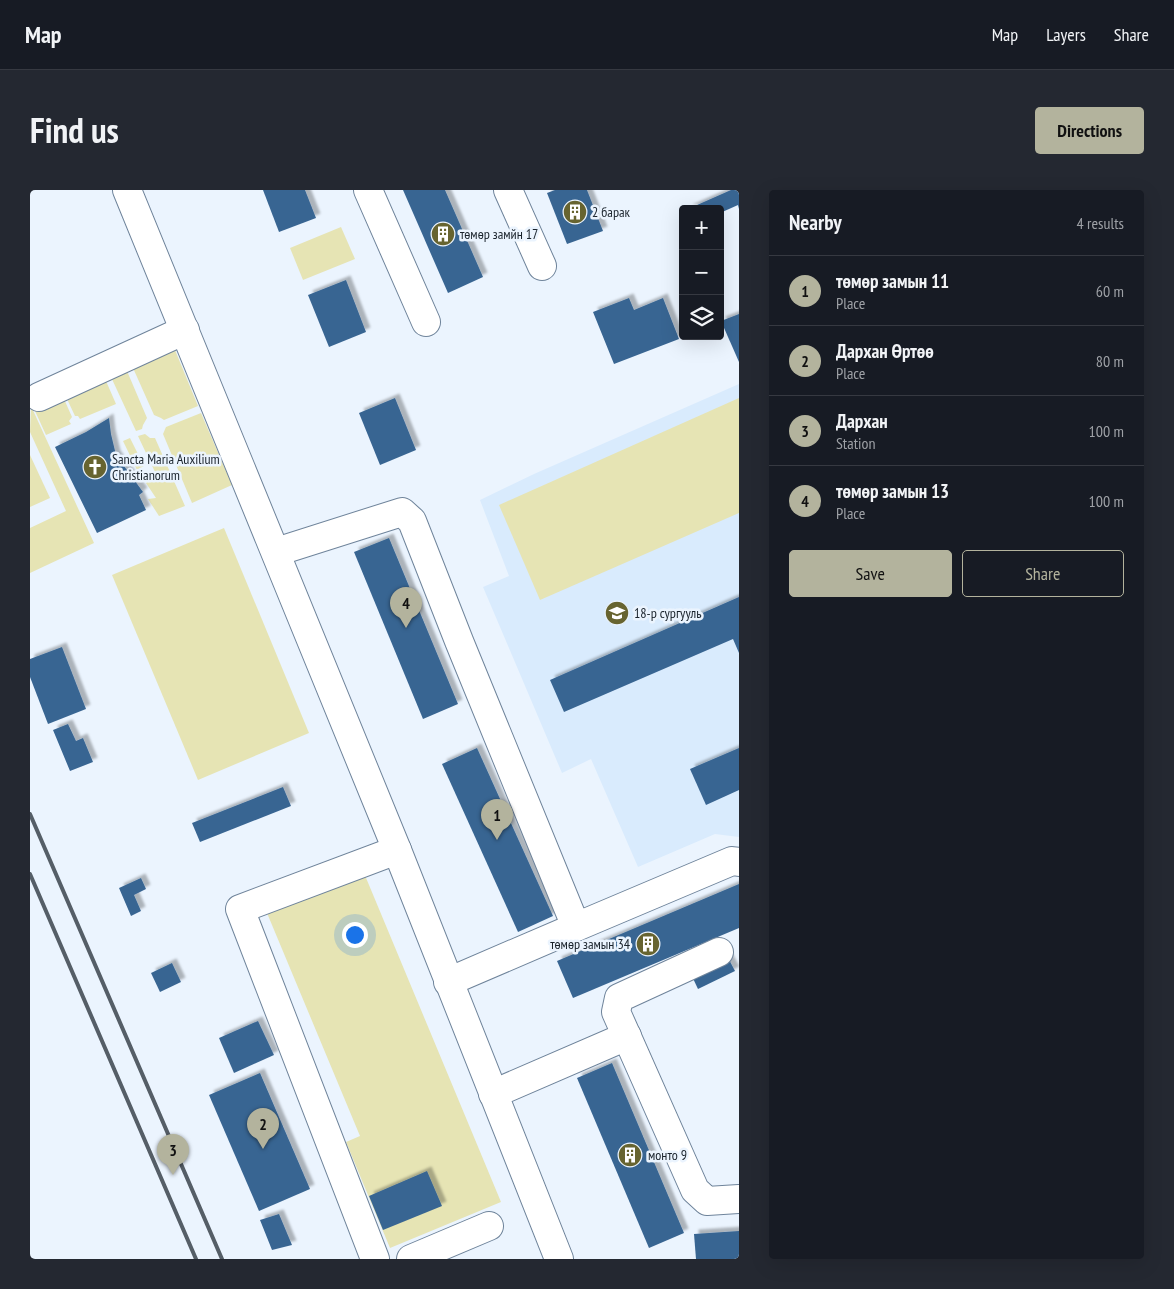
<!DOCTYPE html>
<html lang="en">
<head>
<meta charset="utf-8">
<style>
  :root { --surface:#171b24; --page:#242831; --text:#f1f3f6; --muted:#9ea1a6; --line:#363941; --accent:#b3b39d }
  body { margin:0; font-family:"PT Sans Narrow",sans-serif; background:var(--page); color:var(--text) }
  .controls { position:absolute; right:15px; top:15px; display:grid; overflow:hidden; border-radius:5px; box-shadow:0 5px 20px #0002 }
  .controls button { width:45px; height:45px; display:grid; place-items:center; padding:0; border:0; border-bottom:1px solid var(--line); background:var(--surface); color:var(--text); font:25px sans-serif }
  .you { position:absolute; left:324px; top:744px; width:18px; height:18px; margin:-12px; border:4px solid #fff; border-radius:50%; background:#1a73e8; box-shadow:0 0 0 8px #1a73e833 }
  .badge { display:grid; place-items:center; width:32px; height:32px; border-radius:50%; background:var(--accent); color:#111; font-size:16px; font-weight:700 }
  .pin { position:absolute; translate:-50% -41px; filter:drop-shadow(0 1px 2px #0008) }
  .pin::after { content:''; position:absolute; top:26px; width:18px; height:15px; background:inherit; clip-path:polygon(0 0,100% 0,50% 100%) }
  .list { margin:0; padding:0; list-style:none }
  h2 { display:flex; justify-content:space-between; align-items:center; height:65px; margin:0; padding:0 20px; font-size:21px }
  h2 small { font-size:16px; font-weight:400; color:var(--muted) }
  .list li { display:grid; grid-template-columns:32px 1fr auto; gap:15px; align-items:center; box-sizing:border-box; height:70px; padding:0 20px; border-top:1px solid var(--line) }
  .list b { display:block; font-size:19px; white-space:nowrap }
  .list p { margin:0; font-size:16px; white-space:nowrap; color:var(--muted) }
  .list em { font-size:16px; font-style:normal; color:var(--muted) }
  .actions { display:flex; gap:10px; padding:15px 20px }
  .actions a { flex:1; padding:11px 0; border:1px solid var(--accent); border-radius:5px; text-align:center; font-size:18px; color:var(--accent) }
  .actions .main { background:var(--accent); color:#111 }
  .icon { flex:none; width:28px; height:28px; fill:none; stroke:currentColor; stroke-width:2; stroke-linecap:round; stroke-linejoin:round }
  .map { position:relative; flex:none; width:709px; height:1069px; overflow:hidden; border-radius:5px }
  header { display:flex; align-items:center; gap:30px; box-sizing:border-box; height:70px; padding:0 25px; background:var(--surface); border-bottom:1px solid var(--line) }
  header strong { font-size:24px }
  nav { display:flex; gap:28px; margin-inline-start:auto; font-size:18px }
  .intro { display:flex; align-items:center; justify-content:space-between; box-sizing:border-box; height:120px; padding:0 30px }
  h1 { margin:0; font-size:35px }
  .button { padding:12px 22px; border-radius:5px; background:var(--accent); color:#111; font-size:18px; font-weight:700 }
  main { display:flex; gap:30px; padding:0 30px }
  aside { flex:1; background:var(--surface); border-radius:5px; box-shadow:0 5px 20px #0002 }
  .map>svg:first-child { display:block }
  .built { fill:#d9ebfd }
  .green { fill:#e6e4b4 }
  .building { fill:#386592; filter:url(#shadow) }
  .lines { fill:none; stroke-linecap:round; stroke-linejoin:round }
  .minor-casing { stroke:#6f849b; stroke-width:30 }
  .minor { stroke:#fff; stroke-width:28 }
  .rail { stroke:#555e67; stroke-width:4 }
  .labels { text-anchor:middle; dominant-baseline:central; stroke-width:5; stroke-linejoin:round; paint-order:stroke }
  .poi-label { font-size:14px; fill:#1a232c; stroke:#ebf4fe; text-anchor:start }
</style>
</head>
<body>
<header>
<strong>Map</strong>
<nav><a>Map</a><a>Layers</a><a>Share</a></nav>
</header>
<div class="intro"><h1>Find us</h1><a class="button">Directions</a></div>
<main>
<div class="map">
<svg width="709" height="1069" viewBox="0 0 709 1069">
  <defs>
    <filter id="shadow"><feDropShadow dx="4.5" dy="-4.5" stdDeviation="1" flood-color="#0004"/></filter>
  </defs>
  <rect width="100%" height="100%" fill="#ebf4fe"/>
  <!-- built -->
  <path class="built" d="M709 194V647L685 644 608 677 561 569 532 583 453 397 479 386 450 310 504 284Z"/>
  <!-- green -->
  <g class="green">
    <path d="M311 37 325 69 273 90 260 58Z"/>
    <path d="M145 160 168 216 134 230 131 228 124 225 103 178Z"/>
    <path d="M97 181 117 228 113 235 112 239 106 241 81 187Z"/>
    <path d="M76 191 86 214 50 229 48 226H45L37 209Z"/>
    <path d="M709 208V323L510 410 469 315Z"/>
    <path d="M34 209 42 227 39 231 41 234 16 245 5 221Z"/>
    <path d="M1 216 64 353 0 383V338L36 321 0 242Z"/>
    <path d="M171 223 202 295 162 313 133 244 136 237Z"/>
    <path d="M115 244 120 248H125L155 316 129 326 118 309 126 308 116 293 125 282 108 246Z"/>
    <path d="M100 248 114 276 107 280 93 251Z"/>
    <path d="M0 265 20 308 0 317Z"/>
    <path d="M194 338 279 543 168 590 82 385Z"/>
    <path d="M334 683 471 1012 360 1058 316 952 330 946 237 723Z"/>
  </g>
  <!-- building -->
  <g class="building">
    <path d="M233 0H275L286 28 249 42Z"/>
    <path d="M373 0H415L453 87 418 103Z"/>
    <path d="M525 0H557L573 41 537 54 517 3Z"/>
    <path d="M701 0H709V19L708 15 690 23V19H658Z"/>
    <path d="M316 90 336 142 299 157 278 105Z"/>
    <path d="M599 108 604 120 633 108 649 149 584 174 563 122Z"/>
    <path d="M709 124V172L691 131Z"/>
    <path d="M365 208 386 260 350 275 329 223Z"/>
    <path d="M79 228 81 244 86 265 113 302 109 305 116 320 67 343 25 257 56 242Z"/>
    <path d="M359 348 428 514 393 529 324 362Z"/>
    <path d="M709 407V463L703 449 534 522 520 490Z"/>
    <path d="M32 457 56 519 18 534 0 487V469Z"/>
    <path d="M38 534 46 551 53 548 63 572 40 581 23 540Z"/>
    <path d="M447 558 523 726 488 742 412 574Z"/>
    <path d="M709 558V600L676 615 660 579Z"/>
    <path d="M253 597 261 616 170 652 162 633Z"/>
    <path d="M111 688 116 699 104 705 111 721 101 726 89 698Z"/>
    <path d="M709 694V738L543 808 527 771Z"/>
    <path d="M696 764 705 781 668 799 660 782Z"/>
    <path d="M142 773 151 792 130 802 121 783Z"/>
    <path d="M228 831 244 865 204 883 189 848Z"/>
    <path d="M582 873 654 1043 619 1058 547 888Z"/>
    <path d="M230 883 280 999 229 1021 179 905Z"/>
    <path d="M397 981 412 1016 353 1040 339 1006Z"/>
    <path d="M249 1024 262 1055 242 1060 230 1030Z"/>
    <path d="M709 1041V1069H666L664 1044Z"/>
  </g>
  <g class="lines">
    <!-- minor casing -->
    <g class="minor-casing">
      <g id="minor">
        <path d="M97 0 367 660 529 1069"/>
        <path d="M338 0 396 132"/>
        <path d="M478 0 512 76"/>
        <path d="M9 207 155 140"/>
        <path d="M246 362 372 322 382 331 429 451 546 737 702 671 709 672"/>
        <path d="M689 762 589 808 586 822 665 1000 677 1011 709 1009"/>
        <path d="M418 792 546 737"/>
        <path d="M463 904 597 846"/>
        <path d="M345 1069 210 719 367 660"/>
        <path d="M381 1069 459 1036"/>
      </g>
    </g>
    <!-- minor -->
    <use href="#minor" class="minor"/>
    <!-- rail -->
    <g class="rail">
      <path d="M0 624 192 1069"/>
      <path d="M0 684 166 1069"/>
    </g>
  </g>
  <!-- icons -->
  <defs>
    <g id="building-disc" transform="scale(1.25)"><circle r="9.5" fill="#676430" stroke="#ebf4fe"/><path d="M-4-6H4V6H1V3H-1V6H-4ZM-2.5-4.3h1.7v1.8h-1.7ZM.8-4.3h1.7v1.8H.8ZM-2.5-1h1.7V.8h-1.7ZM.8-1h1.7V.8H.8Z" fill="#fff"/></g>
    <g id="church-disc" transform="scale(1.25)"><circle r="9.5" fill="#676430" stroke="#ebf4fe"/><path d="M-1.2-6h2.4v3.5h3.3v2.4h-3.3V6h-2.4V-.1h-3.3v-2.4h3.3Z" fill="#fff"/></g>
    <g id="school-disc" transform="scale(1.25)"><circle r="9.5" fill="#676430" stroke="#ebf4fe"/><path d="M0-5L7-2L0 1L-7-2ZM-4 1L0 2.5L4 1V4Q0 6-4 4Z" fill="#fff"/></g>
  </defs>
  <g fill-rule="evenodd">
    <use href="#building-disc" x="545" y="22"/>
    <use href="#building-disc" x="413" y="44"/>
    <use href="#church-disc" x="65" y="277"/>
    <use href="#school-disc" x="587" y="423"/>
    <use href="#building-disc" x="618" y="754"/>
    <use href="#building-disc" x="600" y="965"/>
  </g>
  <g class="labels">
    <!-- poi labels -->
    <g class="poi-label">
      <text x="562" y="22">2 барак</text>
      <text x="430" y="44">төмөр замйн 17</text>
      <text x="82" y="269">Sancta Maria Auxilium<tspan x="82" dy="16">Christianorum</tspan></text>
      <text x="604" y="423">18-р сургууль</text>
      <text x="600" y="754" text-anchor="end">төмөр замын 34</text>
      <text x="618" y="965">монто 9</text>
    </g>
  </g>
</svg>
<div class="controls">
<button>+</button>
<button>−</button>
<button><svg class="icon" aria-label="layers" viewBox="0 0 24 24"><path d="M12 4l9 5-9 5-9-5zM3 14l9 5 9-5"/></svg></button>
</div>
<div class="you"></div>
<div class="pin badge" style="left:467px;top:650px">1</div>
<div class="pin badge" style="left:233px;top:959px">2</div>
<div class="pin badge" style="left:143px;top:985px">3</div>
<div class="pin badge" style="left:376px;top:438px">4</div>
</div>
<aside>
<h2>Nearby<small>4 results</small></h2>
<ul class="list">
<li><span class="badge">1</span><div><b>төмөр замын 11</b><p>Place</p></div><em>60 m</em></li>
<li><span class="badge">2</span><div><b>Дархан Өртөө</b><p>Place</p></div><em>80 m</em></li>
<li><span class="badge">3</span><div><b>Дархан</b><p>Station</p></div><em>100 m</em></li>
<li><span class="badge">4</span><div><b>төмөр замын 13</b><p>Place</p></div><em>100 m</em></li>
</ul>
<div class="actions"><a class="main">Save</a><a>Share</a></div>
</aside>
</main>
</body>
</html>
